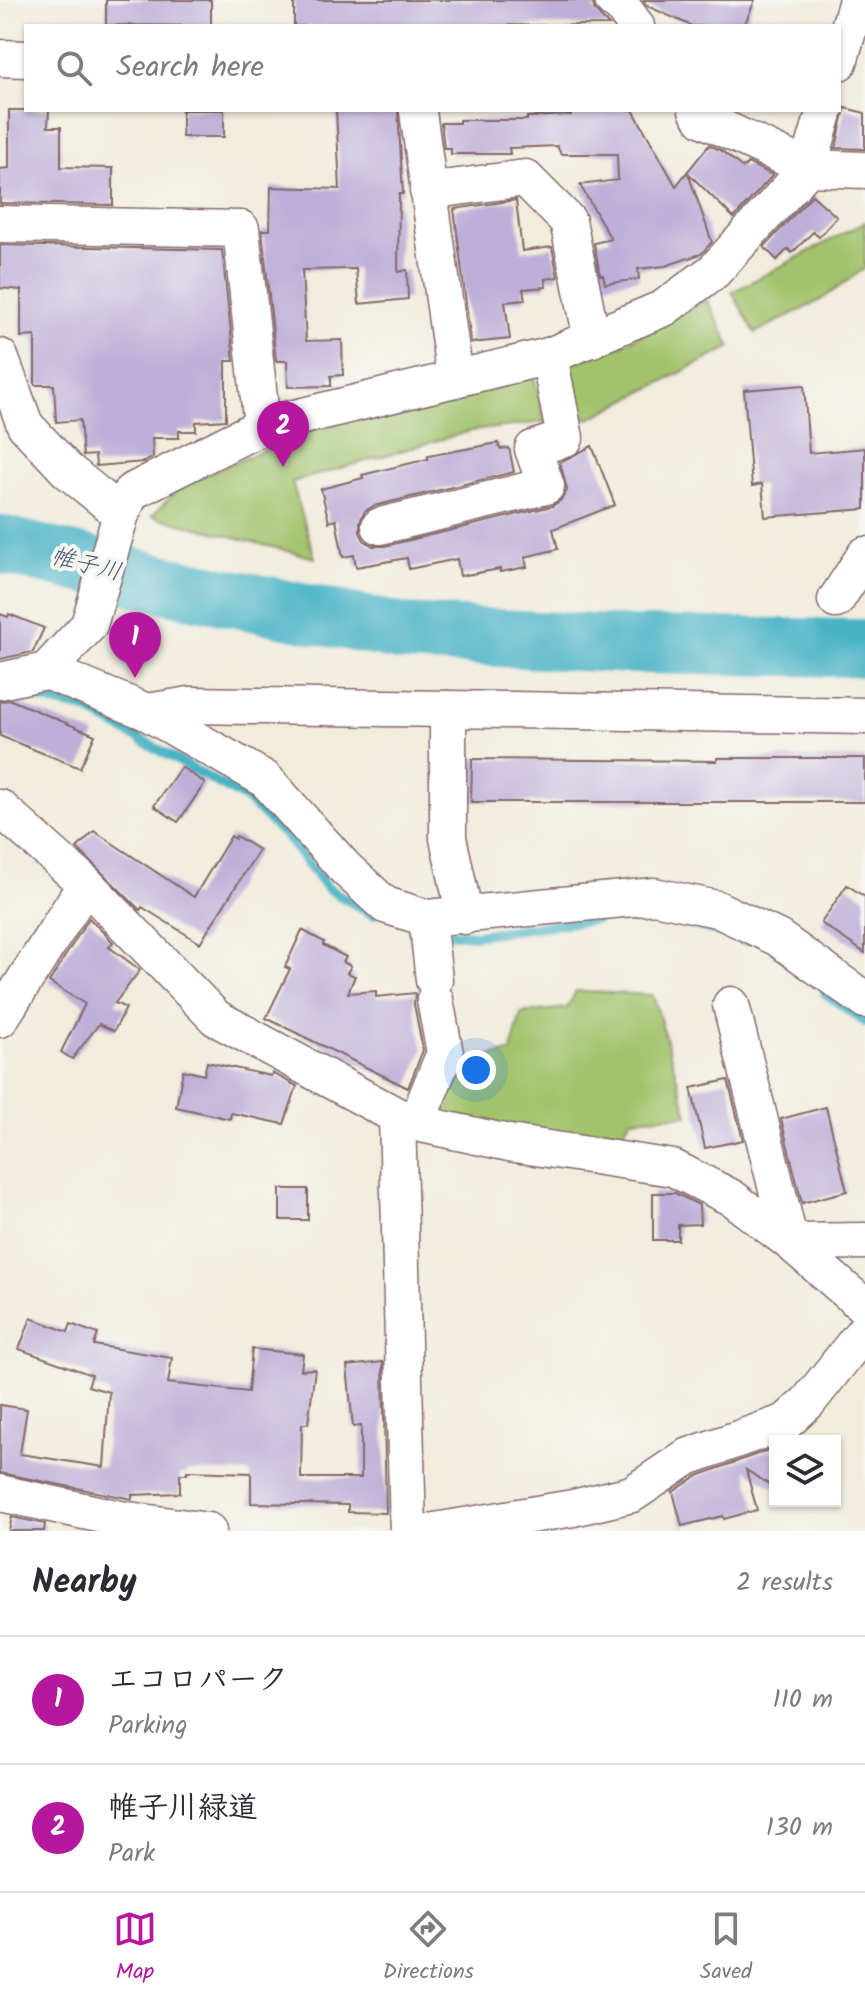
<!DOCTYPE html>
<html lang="en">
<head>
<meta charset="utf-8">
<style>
  :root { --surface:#fff; --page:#f7f7f7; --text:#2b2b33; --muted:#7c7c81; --line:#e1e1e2; --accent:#b5179e }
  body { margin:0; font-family:Kalam,"Klee One",sans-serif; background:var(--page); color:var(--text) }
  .controls { position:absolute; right:24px; bottom:24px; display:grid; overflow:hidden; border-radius:0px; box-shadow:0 2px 6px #0004 }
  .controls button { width:72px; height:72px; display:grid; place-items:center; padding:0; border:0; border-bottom:2px solid var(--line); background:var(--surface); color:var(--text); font:40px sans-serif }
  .you { position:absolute; left:476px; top:1070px; width:28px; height:28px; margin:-20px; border:6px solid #fff; border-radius:50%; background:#1a73e8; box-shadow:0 0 0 12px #1a73e833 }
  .badge { display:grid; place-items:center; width:52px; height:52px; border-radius:50%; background:var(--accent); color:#fff; font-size:26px; font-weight:700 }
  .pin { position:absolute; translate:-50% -66px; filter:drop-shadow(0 2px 4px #0008) }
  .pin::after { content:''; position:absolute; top:42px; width:28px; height:24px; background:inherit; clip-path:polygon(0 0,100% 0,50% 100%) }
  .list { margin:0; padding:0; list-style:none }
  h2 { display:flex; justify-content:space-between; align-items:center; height:104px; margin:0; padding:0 32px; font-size:34px }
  h2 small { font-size:26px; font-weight:400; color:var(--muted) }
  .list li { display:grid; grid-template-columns:52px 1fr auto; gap:24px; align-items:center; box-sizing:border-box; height:128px; padding:0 32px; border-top:2px solid var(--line) }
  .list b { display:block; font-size:30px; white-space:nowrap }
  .list p { margin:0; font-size:26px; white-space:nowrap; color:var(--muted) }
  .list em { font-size:26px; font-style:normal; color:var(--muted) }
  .icon { flex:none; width:44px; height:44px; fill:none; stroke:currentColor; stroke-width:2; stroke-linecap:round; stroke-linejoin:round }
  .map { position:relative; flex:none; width:865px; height:1531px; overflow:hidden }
  .search { position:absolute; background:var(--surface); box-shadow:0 2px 6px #0004; left:24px; right:24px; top:24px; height:88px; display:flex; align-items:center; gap:20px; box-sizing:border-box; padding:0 28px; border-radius:0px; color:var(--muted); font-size:30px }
  .sheet { height:360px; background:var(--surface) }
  nav { display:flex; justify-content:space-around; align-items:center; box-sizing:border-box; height:112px; border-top:2px solid var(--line); background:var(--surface); font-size:22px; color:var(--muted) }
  nav a { display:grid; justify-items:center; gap:4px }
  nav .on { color:var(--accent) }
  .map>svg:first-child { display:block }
  .green { fill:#a1c36c; stroke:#76714c; stroke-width:2 }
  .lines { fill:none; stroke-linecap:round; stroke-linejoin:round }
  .stream { stroke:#48b3c6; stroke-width:10 }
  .river { stroke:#48b3c6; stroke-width:58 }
  .building { fill:#beafd8 }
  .minor-casing { stroke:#846769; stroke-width:39 }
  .minor { stroke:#fff; stroke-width:36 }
  .labels { text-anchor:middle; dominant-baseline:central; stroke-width:8; stroke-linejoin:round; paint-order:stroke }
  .water-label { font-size:24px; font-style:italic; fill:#495a69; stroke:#f6f6f2 }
</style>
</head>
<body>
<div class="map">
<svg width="865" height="1531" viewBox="0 0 865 1531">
  <rect width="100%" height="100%" fill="#f6f6f2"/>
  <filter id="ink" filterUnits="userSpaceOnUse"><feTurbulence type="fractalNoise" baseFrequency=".0125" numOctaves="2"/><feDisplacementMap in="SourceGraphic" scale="16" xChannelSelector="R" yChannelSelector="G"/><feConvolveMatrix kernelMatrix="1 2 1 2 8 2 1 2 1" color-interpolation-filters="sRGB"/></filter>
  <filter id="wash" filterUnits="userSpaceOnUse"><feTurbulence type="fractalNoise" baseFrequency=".006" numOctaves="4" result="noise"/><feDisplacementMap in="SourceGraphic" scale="32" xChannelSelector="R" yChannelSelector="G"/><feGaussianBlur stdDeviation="1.8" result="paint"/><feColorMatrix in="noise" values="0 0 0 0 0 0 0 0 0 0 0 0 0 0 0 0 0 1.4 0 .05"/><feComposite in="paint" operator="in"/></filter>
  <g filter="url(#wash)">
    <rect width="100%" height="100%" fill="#f1ecdb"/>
    <!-- green -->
    <g class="green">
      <path d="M865 222V268L821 300 755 333 732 292Z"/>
      <path d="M707 300 731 347 589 419 578 412 565 367 623 344Z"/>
      <path d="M534 376 545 422 471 431 292 482 315 558 152 516 182 485 311 430Z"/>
      <path d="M576 991 653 995 688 1115 631 1119 623 1132 581 1131 579 1143 436 1119 456 1062 511 1052 521 1013 567 1008Z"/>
    </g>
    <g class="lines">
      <!-- stream -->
      <g class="stream">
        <path d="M14 693 86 709 248 800 285 835 327 888 373 915"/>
        <path d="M613 917C666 916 696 923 745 941"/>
        <path d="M442 932 475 935 597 919"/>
        <path d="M825 993 865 1022"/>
      </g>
      <!-- river -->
      <path class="river" d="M0 544 173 586 405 633 631 645 865 648"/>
    </g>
    <g id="blocks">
      <!-- building -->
      <g class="building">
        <path d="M106 0H211V26L106 25Z"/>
        <path d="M294 0H586L593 4 595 11 609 25 294 26Z"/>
        <path d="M643 0H755L744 26H692L647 6Z"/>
        <path d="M845 108 865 113V149L836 148Z"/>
        <path d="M9 110H49L48 127H61V167L113 168V205L0 203V169L9 168Z"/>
        <rect x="182" y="110" width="42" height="27"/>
        <path d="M336 110H398L403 194H399L398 272 407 270 408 299 359 304 356 269 302 270 306 341 342 340 343 375 331 376V386L288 387 287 361H276L262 230H270L271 187 340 189Z"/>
        <path d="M571 110H633L676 186 709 145 722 151 743 168 748 163 773 175 734 218 688 173 712 242 701 254 665 266 638 269 639 279 605 284 603 275H600L594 243 611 239 580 185 618 180 617 154H561L557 146 509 148 510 154H451V148H444L441 123H459V120H527V117L571 115Z"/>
        <path d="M812 195 837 217 819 237 813 232 792 253 788 249 777 260 764 247Z"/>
        <path d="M516 200 522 251 552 247 558 277 545 279 546 287 523 289 525 300 505 302 510 339 471 343 454 209Z"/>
        <path d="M0 245 222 250 234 361H226V420L196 422V431H179V438H152L153 457 144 462 96 466 95 455 83 456 80 420 56 422 54 385H35V336L21 337V290L0 288Z"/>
        <path d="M804 385 809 453 865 448V509L765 517 762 484 752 486 744 390Z"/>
        <path d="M498 443 500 449 509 448 514 472 374 506 365 511 360 521V532L364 540 373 546H385L552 506 561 500 567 490 560 462 592 446 615 505 553 529 558 549 525 557 527 567 500 572V569L460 576 457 559 409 569 407 558 356 567 354 555 343 557 336 520 329 522 321 489 363 478 362 475 428 459V456Z"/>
        <path d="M0 614 8 617 9 614 44 628 33 652 0 659Z"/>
        <path d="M11 700 95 735 80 768 0 736V701Z"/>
        <path d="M717 758H865V802H471L472 759 717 761Z"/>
        <path d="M181 767 205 783 178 822 154 806Z"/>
        <path d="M94 831 194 897 231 836 235 839 236 836 259 850 200 943 142 907 140 910 77 848Z"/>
        <path d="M847 885 865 897V953L821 923Z"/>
        <path d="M89 918 113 942 109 947 140 970 115 1003 126 1008 114 1031 99 1024 72 1059 61 1052 85 1004 49 982Z"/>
        <path d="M302 930 324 942 323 945 346 957 343 962 351 966 347 973 355 976 348 993 376 991V997L415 993 414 1004 423 1050 408 1088 266 1018 290 969 285 967Z"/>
        <path d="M207 1062 271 1076 272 1073 297 1086 284 1124 231 1113 230 1119 176 1107 183 1070 204 1075Z"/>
        <path d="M728 1080 743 1140 705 1148 691 1088Z"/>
        <path d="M826 1107 847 1191 802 1203 781 1119Z"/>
        <rect x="280" y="1189" width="28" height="31"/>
        <path d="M653 1193H675L699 1205 700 1224 678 1225V1240H653Z"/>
        <path d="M31 1318 68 1332 71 1324 98 1334 94 1345 172 1358 168 1383 248 1392 252 1349 303 1354 301 1370 315 1369 308 1424H302L301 1478H361V1426L353 1427 347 1366 383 1362 386 1513 348 1512V1505L251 1503V1473L187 1471V1474H180V1493L132 1495V1499L0 1473V1405L27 1409 20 1454 104 1467 109 1392 88 1386 92 1375 19 1349Z"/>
        <path d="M771 1449 775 1462V1488L746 1470 757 1510 724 1519 723 1516 682 1526 673 1492 697 1476Z"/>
        <path d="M12 1517 45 1524 44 1531H9Z"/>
      </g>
    </g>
  </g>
  <g filter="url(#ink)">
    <use href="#blocks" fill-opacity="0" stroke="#846769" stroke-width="2"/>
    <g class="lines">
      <!-- minor casing -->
      <g class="minor-casing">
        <g id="minor">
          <path d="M613 0 620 4 636 26"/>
          <path d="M0 58 26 59"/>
          <path d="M839 62 857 0"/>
          <path d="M697 110 703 119 808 168 865 170"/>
          <path d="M418 112 455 379"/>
          <path d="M428 191 525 178 568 221 592 339"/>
          <path d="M0 224 241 229 262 426"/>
          <path d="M0 357 25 425 67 470 121 514"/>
          <path d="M380 526 546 486 533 449 565 438 549 356"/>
          <path d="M836 600 865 555"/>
          <path d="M46 671 147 712 265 779 345 868 385 905 427 918 654 896 717 909 778 938 865 1000"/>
          <path d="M0 681 46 671 89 625 121 514 131 492 262 426 549 356 664 308 714 271 808 168 825 110"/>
          <path d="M147 712 190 705 448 709"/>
          <path d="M0 808 86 884 216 1018 397 1116 416 1123 509 1143 673 1168 732 1198 790 1242 865 1307"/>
          <path d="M465 916 448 838V709L865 716"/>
          <path d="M427 918 434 980"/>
          <path d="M731 1005 790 1242 865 1241"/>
          <path d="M0 1019 86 884"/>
          <path d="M397 1116 408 1531"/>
          <path d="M416 1123 445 1053 435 1000"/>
          <path d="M0 1493 121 1519 208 1531"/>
          <path d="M435 1531 573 1508 632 1494 687 1457 786 1422 808 1402 865 1330"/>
        </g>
      </g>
      <!-- minor -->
      <use href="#minor" class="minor"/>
    </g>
  </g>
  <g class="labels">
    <!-- water labels -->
    <g class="water-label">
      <text transform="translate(86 565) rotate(14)">帷子川</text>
    </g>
  </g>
</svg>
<div class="controls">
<button><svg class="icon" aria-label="layers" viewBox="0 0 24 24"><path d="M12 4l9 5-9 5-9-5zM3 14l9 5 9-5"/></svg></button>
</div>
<div class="you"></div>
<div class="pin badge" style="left:135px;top:678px">1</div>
<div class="pin badge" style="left:283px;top:467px">2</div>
<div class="search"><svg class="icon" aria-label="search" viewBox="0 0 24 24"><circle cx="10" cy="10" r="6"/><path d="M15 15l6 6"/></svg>Search here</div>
</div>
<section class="sheet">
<h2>Nearby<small>2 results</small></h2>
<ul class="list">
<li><span class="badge">1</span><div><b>エコロパーク</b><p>Parking</p></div><em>110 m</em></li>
<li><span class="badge">2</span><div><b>帷子川緑道</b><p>Park</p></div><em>130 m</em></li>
</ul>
</section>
<nav>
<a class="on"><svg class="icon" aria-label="map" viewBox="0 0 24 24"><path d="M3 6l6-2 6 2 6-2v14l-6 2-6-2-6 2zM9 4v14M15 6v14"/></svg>Map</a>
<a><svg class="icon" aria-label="directions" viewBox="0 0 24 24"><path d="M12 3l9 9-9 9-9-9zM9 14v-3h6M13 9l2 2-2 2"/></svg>Directions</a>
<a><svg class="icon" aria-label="saved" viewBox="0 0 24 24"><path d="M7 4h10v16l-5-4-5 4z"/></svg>Saved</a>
</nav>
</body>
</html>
